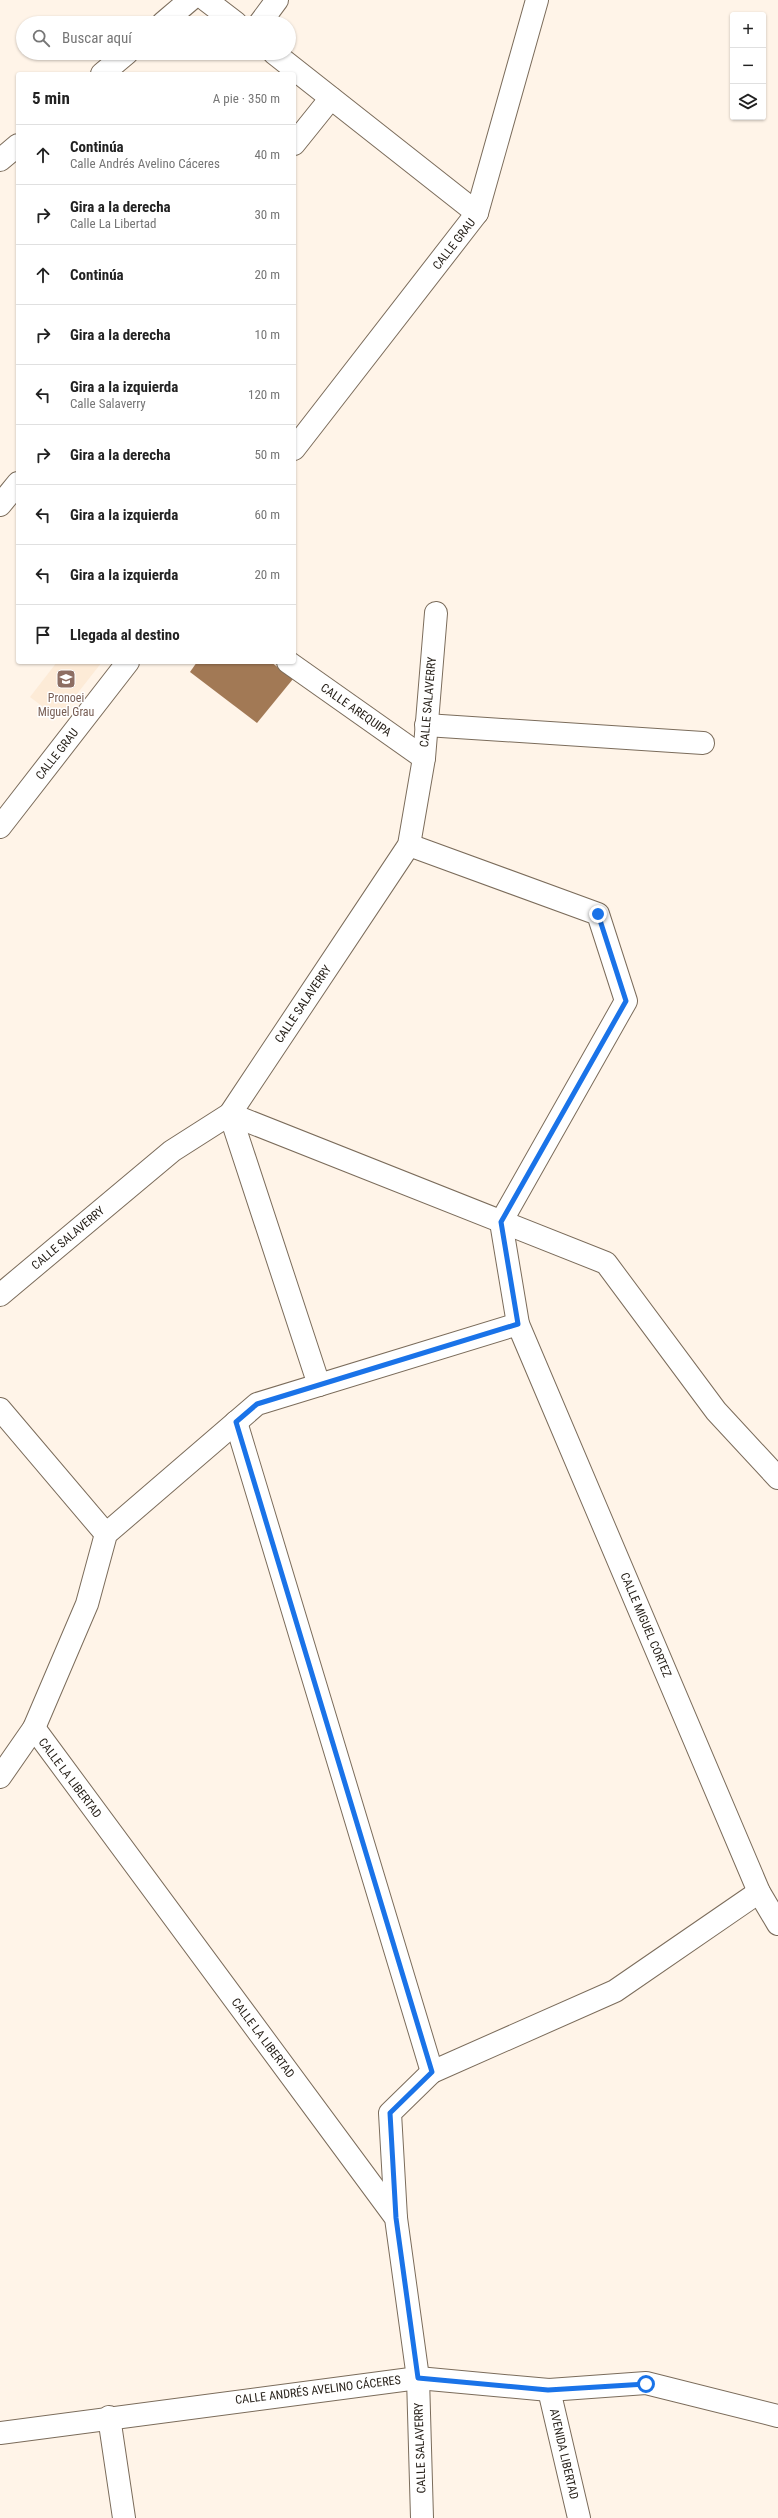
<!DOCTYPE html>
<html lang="es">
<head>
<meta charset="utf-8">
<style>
  :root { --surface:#fff; --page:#f6f6f6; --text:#222; --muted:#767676; --line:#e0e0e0 }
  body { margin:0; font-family:"Roboto Condensed",sans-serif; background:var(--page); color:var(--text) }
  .controls { position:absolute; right:12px; top:12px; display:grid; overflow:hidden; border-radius:4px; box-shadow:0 1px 3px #0004 }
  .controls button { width:36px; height:36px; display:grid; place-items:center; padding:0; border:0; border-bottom:1px solid var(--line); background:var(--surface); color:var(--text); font:20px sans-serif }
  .stop { position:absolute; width:12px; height:12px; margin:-9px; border:3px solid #1a73e8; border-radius:50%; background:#fff }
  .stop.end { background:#1a73e8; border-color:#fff; box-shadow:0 1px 4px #0008 }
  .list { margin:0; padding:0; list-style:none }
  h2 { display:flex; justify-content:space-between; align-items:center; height:52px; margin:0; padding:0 16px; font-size:17px }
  h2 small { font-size:13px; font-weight:400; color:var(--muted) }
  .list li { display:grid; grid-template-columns:26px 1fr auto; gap:12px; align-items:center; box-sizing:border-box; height:60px; padding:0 16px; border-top:1px solid var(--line) }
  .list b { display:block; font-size:15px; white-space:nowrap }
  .list p { margin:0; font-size:13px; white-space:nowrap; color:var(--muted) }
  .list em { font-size:13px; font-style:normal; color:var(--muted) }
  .icon { flex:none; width:22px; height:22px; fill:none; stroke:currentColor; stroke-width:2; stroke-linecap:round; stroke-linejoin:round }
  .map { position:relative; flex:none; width:778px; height:2518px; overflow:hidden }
  .search { position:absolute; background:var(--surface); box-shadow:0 1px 3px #0004; left:16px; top:16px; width:280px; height:44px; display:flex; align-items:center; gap:10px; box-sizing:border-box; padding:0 14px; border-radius:22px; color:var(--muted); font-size:15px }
  .panel { position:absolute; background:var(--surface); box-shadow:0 1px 3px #0004; left:16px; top:72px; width:280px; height:592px; border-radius:4px }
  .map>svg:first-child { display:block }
  .built { fill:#fdebd7 }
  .building { fill:#a27955 }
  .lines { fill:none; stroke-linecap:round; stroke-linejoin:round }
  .minor-casing { stroke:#7b6c5b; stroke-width:24 }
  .minor { stroke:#fff; stroke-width:22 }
  .route { stroke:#1a73e8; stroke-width:5 }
  .labels { text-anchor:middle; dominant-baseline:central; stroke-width:3; stroke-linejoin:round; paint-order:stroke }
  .street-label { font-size:12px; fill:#28221b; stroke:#fff }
  .education-label { font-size:12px; fill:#785e54; stroke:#fff }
</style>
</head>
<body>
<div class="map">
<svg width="778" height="2518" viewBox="0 0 778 2518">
  <rect width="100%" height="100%" fill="#fff4e8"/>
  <!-- built -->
  <path class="built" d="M57 662H102L58 718 30 697Z"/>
  <!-- building -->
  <path class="building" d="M197 662H271L293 679 257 723 190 672Z"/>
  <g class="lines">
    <!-- minor casing -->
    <g class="minor-casing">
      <g id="minor">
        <path d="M206 0 236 23"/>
        <path d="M163 23 190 0"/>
        <path d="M260 23 277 0"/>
        <path d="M274 53 477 213"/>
        <path d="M102 74 127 53"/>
        <path d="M294 144 331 98"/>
        <path d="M0 160 18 145"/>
        <path d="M294 449 477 213 537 0"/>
        <path d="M0 505 18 483"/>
        <path d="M288 662 424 758"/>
        <path d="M426 725 703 743"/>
        <path d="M0 827 128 662"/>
        <path d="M409 845 598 914 626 1001 501 1222 518 1324 759 1892 778 1924"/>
        <path d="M230 1114 606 1263 716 1411 778 1478"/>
        <path d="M230 1114 319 1385"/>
        <path d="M0 1295 172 1151 230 1114 409 845 424 758 436 613"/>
        <path d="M0 1409 106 1534"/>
        <path d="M236 1422 432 2072"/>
        <path d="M34 1728 396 2218 418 2378 422 2518"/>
        <path d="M0 1777 34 1728 87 1604 106 1534 257 1404 518 1324"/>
        <path d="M396 2218 390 2113 432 2072 615 1991 759 1892"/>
        <path d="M549 2390 579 2518"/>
        <path d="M109 2417 124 2518"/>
        <path d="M0 2433 418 2378 549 2390 646 2383 778 2416"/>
      </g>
    </g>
    <!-- minor -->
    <use href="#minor" class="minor"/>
  </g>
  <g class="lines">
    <!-- route -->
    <path class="route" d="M598 914 626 1001 501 1222 518 1324 257 1404 236 1422 432 2072 390 2113 396 2218 418 2378 548 2390 646 2384"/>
  </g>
  <!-- icons -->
  <defs>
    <g id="school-square" transform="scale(1)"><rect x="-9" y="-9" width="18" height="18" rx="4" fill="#8d6e63" stroke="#fff"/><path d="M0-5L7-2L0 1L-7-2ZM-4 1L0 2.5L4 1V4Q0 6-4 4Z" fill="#fff"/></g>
  </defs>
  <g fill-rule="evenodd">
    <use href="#school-square" x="66" y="679"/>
  </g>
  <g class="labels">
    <!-- street labels -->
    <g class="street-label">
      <text transform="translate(454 244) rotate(-52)">CALLE GRAU</text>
      <text transform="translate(428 702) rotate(-85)">CALLE SALAVERRY</text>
      <text transform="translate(356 710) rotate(35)">CALLE AREQUIPA</text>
      <text transform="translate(57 754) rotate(-52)">CALLE GRAU</text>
      <text transform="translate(303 1004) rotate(-56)">CALLE SALAVERRY</text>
      <text transform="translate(68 1238) rotate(-40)">CALLE SALAVERRY</text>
      <text transform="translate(646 1625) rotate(67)">CALLE MIGUEL CORTEZ</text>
      <text transform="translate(70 1778) rotate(53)">CALLE LA LIBERTAD</text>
      <text transform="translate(263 2038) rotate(53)">CALLE LA LIBERTAD</text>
      <text transform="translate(318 2390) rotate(-7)">CALLE ANDRÉS AVELINO CÁCERES</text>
      <text transform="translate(420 2448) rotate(-92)">CALLE SALAVERRY</text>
      <text transform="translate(564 2454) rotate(77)">AVENIDA LIBERTAD</text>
    </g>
    <!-- education labels -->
    <g class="education-label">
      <text x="66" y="698">Pronoei<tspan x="66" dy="14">Miguel Grau</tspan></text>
    </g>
  </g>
</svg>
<div class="controls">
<button>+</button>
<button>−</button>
<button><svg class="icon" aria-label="layers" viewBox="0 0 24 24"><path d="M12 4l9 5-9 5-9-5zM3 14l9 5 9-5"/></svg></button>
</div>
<div class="stop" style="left:646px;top:2384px"></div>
<div class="stop end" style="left:598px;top:914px"></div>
<div class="search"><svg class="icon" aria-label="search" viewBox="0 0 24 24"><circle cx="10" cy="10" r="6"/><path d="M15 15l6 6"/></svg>Buscar aquí</div>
<section class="panel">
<h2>5 min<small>A pie · 350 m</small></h2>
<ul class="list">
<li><svg class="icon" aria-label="ahead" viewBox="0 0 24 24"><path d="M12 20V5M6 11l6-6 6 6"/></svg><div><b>Continúa</b><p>Calle Andrés Avelino Cáceres</p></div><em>40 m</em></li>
<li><svg class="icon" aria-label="right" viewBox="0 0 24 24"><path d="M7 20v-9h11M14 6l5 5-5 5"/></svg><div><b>Gira a la derecha</b><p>Calle La Libertad</p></div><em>30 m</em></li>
<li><svg class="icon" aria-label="ahead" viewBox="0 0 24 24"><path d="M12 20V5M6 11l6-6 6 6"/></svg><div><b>Continúa</b></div><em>20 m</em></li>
<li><svg class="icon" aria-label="right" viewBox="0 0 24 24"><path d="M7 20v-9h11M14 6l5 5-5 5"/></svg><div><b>Gira a la derecha</b></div><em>10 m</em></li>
<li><svg class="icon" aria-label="left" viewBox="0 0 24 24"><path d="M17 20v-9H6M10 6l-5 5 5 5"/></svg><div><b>Gira a la izquierda</b><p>Calle Salaverry</p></div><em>120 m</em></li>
<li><svg class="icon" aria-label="right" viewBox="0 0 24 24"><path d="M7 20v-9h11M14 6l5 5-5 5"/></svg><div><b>Gira a la derecha</b></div><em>50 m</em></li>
<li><svg class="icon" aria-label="left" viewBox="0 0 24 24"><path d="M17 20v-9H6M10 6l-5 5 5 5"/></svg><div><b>Gira a la izquierda</b></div><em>60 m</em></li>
<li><svg class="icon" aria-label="left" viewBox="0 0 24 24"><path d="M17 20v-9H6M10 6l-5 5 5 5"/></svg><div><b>Gira a la izquierda</b></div><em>20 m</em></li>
<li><svg class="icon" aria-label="arrive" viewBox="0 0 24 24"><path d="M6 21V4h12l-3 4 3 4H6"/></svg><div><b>Llegada al destino</b></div></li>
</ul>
</section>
</div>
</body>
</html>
